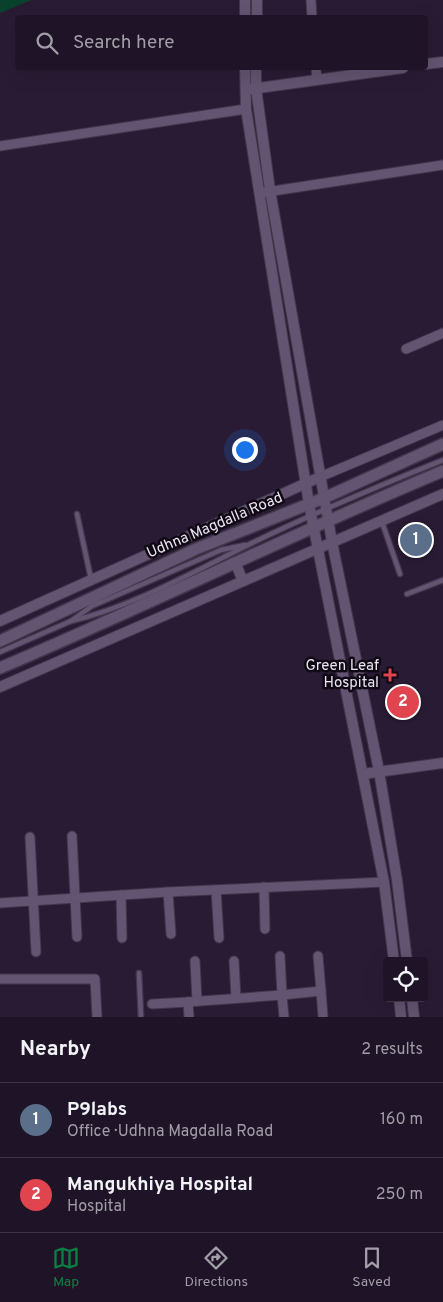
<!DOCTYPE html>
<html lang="en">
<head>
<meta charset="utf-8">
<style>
  :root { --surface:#1f1427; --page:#271d2f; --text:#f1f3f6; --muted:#a19ea7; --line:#3c3344; --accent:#0b8043 }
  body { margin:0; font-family:Overpass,sans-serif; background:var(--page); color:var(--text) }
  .controls { position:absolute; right:15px; bottom:15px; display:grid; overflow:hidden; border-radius:5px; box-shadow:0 5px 20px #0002 }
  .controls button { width:45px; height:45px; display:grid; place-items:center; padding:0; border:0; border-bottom:1px solid var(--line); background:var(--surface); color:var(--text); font:25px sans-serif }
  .you { position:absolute; left:244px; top:449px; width:18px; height:18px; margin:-12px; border:4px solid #fff; border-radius:50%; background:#1a73e8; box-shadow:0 0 0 8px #1a73e833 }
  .badge { display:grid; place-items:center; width:32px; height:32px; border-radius:50%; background:var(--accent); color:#fff; font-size:16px; font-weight:700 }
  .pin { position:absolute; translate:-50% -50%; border:2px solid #fff; box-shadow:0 1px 5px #0006 }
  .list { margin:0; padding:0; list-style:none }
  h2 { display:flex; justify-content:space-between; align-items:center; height:65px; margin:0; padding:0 20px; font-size:21px }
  h2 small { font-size:16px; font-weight:400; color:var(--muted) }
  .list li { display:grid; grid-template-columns:32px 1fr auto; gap:15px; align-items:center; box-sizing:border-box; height:75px; padding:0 20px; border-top:1px solid var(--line) }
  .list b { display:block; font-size:19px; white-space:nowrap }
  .list p { margin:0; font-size:16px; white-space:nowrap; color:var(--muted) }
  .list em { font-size:16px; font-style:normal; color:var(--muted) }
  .icon { flex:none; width:28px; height:28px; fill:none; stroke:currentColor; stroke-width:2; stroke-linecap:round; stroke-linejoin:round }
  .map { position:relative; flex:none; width:443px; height:1017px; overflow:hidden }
  .search { position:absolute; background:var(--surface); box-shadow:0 5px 20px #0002; left:15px; right:15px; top:15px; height:55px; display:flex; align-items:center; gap:12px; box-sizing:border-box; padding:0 18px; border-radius:5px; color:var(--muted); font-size:19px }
  .sheet { height:215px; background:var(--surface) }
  nav { display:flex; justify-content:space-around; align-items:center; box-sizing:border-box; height:70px; border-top:1px solid var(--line); background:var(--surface); font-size:14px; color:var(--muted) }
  nav a { display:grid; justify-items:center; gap:2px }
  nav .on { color:var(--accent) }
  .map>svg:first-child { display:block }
  .garden { fill:#09412d }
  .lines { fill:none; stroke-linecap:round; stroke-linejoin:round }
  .service-casing { stroke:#42364b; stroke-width:7 }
  .minor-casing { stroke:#42364b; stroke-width:11 }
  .tertiary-casing { stroke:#42364b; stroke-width:12 }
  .secondary-casing { stroke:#42364b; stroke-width:14 }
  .service { stroke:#635471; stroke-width:4.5 }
  .minor { stroke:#635471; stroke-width:9 }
  .tertiary { stroke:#635471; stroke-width:10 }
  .secondary { stroke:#635471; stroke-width:11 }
  .health-dot { fill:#e0444e; stroke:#0f0914; stroke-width:2 }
  .labels { text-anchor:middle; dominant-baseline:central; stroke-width:5; stroke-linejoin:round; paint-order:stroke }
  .street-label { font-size:15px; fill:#ece3f4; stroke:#0f0914 }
  .poi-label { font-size:15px; fill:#ece3f4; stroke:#0f0914; text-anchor:end }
</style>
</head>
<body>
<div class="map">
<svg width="443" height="1017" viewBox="0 0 443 1017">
  <rect width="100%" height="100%" fill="#291b34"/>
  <!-- garden -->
  <path class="garden" d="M0 0H32L0 13Z"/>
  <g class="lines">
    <!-- service casing -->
    <g class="service-casing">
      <g id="service">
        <path d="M77 514 91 579"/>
        <path d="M382 522 400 574"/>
        <path d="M407 594 443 580"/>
        <path d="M71 621C132 607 195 571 252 543 314 513 378 486 443 460"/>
        <path d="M0 652 71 621 92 606 221 550 245 545"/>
        <path d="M139 973 141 1017"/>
      </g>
    </g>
    <!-- minor casing -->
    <g class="minor-casing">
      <g id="minor">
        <path d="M311 0 312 18"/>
        <path d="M316 68 317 80"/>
        <path d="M0 146 246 109"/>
        <path d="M260 193 443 165"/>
        <path d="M406 349 443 333"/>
        <path d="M320 477 443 425"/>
        <path d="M72 836 77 937"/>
        <path d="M30 837 36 952"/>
        <path d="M264 887 265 929"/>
        <path d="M216 890 219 938"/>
        <path d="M168 892 171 934"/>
        <path d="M121 895 122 938"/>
        <path d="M0 903 168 892 384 882"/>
        <path d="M280 956 282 995 321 991 323 1017"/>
        <path d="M318 956 321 991"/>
        <path d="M195 961 197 1001"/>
        <path d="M234 961 236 998"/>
        <path d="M0 979H95L97 1017"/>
        <path d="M152 1004 188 1002"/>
        <path d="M189 1017 188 1002 282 995 284 1017"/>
      </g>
    </g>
    <!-- tertiary casing -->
    <g class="tertiary-casing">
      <g id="tertiary">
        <path d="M245 18V0"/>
        <path d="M257 18V0"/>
        <path d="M426 64 443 62"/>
        <path d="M245 68 246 109 309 504 384 882 394 961"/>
        <path d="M256 68V88L270 190 332 542 379 771 397 880 407 961"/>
        <path d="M251 89 403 68"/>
        <path d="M235 562 243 581"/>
        <path d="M0 621 320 477"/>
        <path d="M0 687 443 494"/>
        <path d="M363 774 443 763"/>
        <path d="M399 998 401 1017"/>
        <path d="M412 998 414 1017"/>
      </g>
    </g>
    <!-- secondary casing -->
    <g class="secondary-casing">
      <g id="secondary">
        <path d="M0 641 196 549 324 498 443 444"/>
        <path d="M0 668C149 605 294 533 443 471"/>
      </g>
    </g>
    <!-- service -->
    <use href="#service" class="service"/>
    <!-- minor -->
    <use href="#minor" class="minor"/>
    <!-- tertiary -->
    <use href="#tertiary" class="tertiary"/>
    <!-- secondary -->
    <use href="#secondary" class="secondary"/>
  </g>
  <!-- markers -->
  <path class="health-dot" d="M387.5 667.5h5v5h5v5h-5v5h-5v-5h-5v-5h5z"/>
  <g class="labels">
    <!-- street labels -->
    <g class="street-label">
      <text transform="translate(215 526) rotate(-23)">Udhna Magdalla Road</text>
    </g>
    <!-- poi labels -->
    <g class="poi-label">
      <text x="379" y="666">Green Leaf<tspan x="379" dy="17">Hospital</tspan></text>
    </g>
  </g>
</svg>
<div class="controls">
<button><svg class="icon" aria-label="locate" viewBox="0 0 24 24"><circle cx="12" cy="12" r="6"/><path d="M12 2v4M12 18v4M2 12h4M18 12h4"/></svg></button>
</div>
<div class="you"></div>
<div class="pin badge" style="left:416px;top:540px;background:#5c6f8a">1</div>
<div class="pin badge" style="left:403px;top:702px;background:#e0444e">2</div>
<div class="search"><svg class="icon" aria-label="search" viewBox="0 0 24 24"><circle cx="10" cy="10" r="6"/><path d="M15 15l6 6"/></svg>Search here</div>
</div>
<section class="sheet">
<h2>Nearby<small>2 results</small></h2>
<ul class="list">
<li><span class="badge" style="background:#5c6f8a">1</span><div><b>P9labs</b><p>Office · Udhna Magdalla Road</p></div><em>160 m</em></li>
<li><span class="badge" style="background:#e0444e">2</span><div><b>Mangukhiya Hospital</b><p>Hospital</p></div><em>250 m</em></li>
</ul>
</section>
<nav>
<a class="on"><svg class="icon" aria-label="map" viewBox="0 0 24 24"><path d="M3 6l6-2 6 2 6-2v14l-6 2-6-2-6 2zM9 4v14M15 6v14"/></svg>Map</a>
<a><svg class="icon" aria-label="directions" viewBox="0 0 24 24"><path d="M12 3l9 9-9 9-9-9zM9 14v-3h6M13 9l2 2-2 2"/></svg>Directions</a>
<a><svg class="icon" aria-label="saved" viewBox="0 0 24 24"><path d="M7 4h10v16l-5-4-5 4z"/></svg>Saved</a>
</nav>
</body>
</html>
